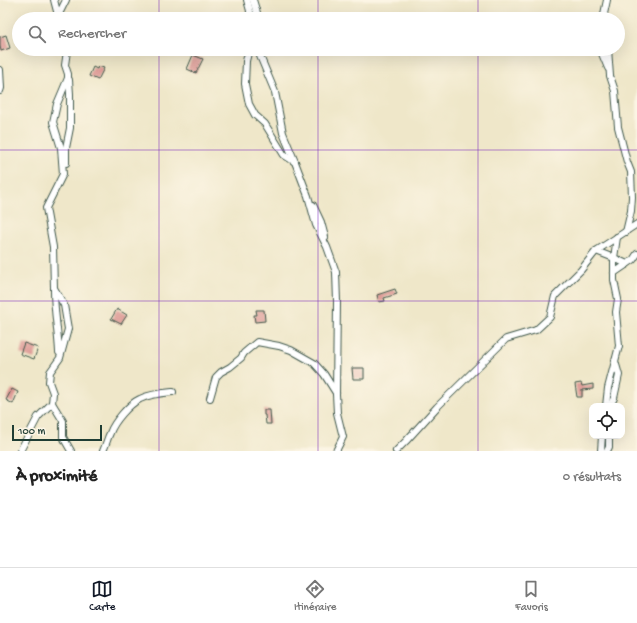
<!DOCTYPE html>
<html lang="fr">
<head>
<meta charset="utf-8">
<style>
  :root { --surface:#fff; --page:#f2f2f2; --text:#222; --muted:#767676; --line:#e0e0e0; --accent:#111827 }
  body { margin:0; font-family:"Gochi Hand",sans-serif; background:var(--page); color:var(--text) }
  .controls { position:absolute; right:12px; bottom:12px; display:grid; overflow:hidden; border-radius:8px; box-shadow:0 4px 16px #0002 }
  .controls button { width:36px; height:36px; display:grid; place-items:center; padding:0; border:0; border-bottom:1px solid var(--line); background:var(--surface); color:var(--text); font:20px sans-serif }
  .scale { position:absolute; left:12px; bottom:10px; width:90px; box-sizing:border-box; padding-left:4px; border:2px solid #1f3d34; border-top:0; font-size:11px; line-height:14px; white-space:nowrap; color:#1f3d34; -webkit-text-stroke:3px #fcf5e5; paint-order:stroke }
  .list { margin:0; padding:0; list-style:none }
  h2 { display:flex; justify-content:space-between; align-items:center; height:52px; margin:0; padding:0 16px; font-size:17px }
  h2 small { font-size:13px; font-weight:400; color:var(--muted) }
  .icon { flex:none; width:22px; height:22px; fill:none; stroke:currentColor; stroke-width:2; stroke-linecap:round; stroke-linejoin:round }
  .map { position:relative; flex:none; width:637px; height:451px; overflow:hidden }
  .search { position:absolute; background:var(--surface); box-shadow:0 4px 16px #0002; left:12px; right:12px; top:12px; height:44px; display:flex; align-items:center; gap:10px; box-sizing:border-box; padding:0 14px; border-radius:22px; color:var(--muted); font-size:15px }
  .sheet { height:116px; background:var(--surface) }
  nav { display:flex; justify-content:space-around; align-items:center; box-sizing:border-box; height:56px; border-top:1px solid var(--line); background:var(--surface); font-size:11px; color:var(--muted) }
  nav a { display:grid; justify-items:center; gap:2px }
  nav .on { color:var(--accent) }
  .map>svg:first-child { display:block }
  .building { fill:#dc9592 }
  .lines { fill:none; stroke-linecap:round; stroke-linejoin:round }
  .street-casing { stroke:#3e564a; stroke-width:8 }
  .street { stroke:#fff; stroke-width:6 }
  .grid { fill:none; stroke:#7b2cbf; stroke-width:1; stroke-opacity:0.55 }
</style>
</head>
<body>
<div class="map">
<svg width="637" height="451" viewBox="0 0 637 451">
  <rect width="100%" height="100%" fill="#fcf5e5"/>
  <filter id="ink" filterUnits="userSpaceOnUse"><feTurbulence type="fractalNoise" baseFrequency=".025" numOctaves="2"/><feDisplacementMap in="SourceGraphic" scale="8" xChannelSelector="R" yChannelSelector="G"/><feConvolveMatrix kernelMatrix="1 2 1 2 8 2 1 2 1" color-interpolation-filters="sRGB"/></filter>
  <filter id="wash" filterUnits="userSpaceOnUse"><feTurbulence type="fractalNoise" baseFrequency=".012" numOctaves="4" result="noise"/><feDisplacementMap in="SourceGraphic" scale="16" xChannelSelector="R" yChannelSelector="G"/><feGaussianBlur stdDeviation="0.9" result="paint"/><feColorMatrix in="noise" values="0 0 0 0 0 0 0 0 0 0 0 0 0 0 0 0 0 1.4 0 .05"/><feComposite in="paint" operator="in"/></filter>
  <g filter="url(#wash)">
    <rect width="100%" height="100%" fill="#efe7c9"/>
    <g id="blocks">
      <!-- building -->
      <g class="building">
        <path d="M6 35 10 48 1 51 0 46V37Z"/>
        <path d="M193 55 203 59 196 73 187 69Z"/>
        <path d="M98 66 104 68 98 80 89 76 93 67 97 69Z"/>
        <path d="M395 289 397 294 384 298 385 301 379 302 377 295Z"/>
        <path d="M117 309 127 315 121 324 111 319Z"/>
        <path d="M256 310H264L265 321 255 322 254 315H257Z"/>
        <path d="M24 343 38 348 34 359 20 354Z"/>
        <path d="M352 368H364V379H353Z"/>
        <path d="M581 383 582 386 593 384V389L582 390V397H577L575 384Z"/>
        <path d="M12 389 18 392 13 404 6 400Z"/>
        <path d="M264 410H270L271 424H266L265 415H264Z"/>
      </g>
    </g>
  </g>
  <g filter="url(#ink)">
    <use href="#blocks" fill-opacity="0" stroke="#3e564a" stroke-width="1"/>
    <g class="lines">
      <!-- street casing -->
      <g class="street-casing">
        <g id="street">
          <path d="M54 0 59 19"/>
          <path d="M247 0 250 11 249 19"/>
          <path d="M253 0 257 13V19"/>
          <path d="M58 16 66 0"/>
          <path d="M603 19 604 14 607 0"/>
          <path d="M66 49 67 51 65 65 68 74V78L57 104 53 122 61 148 63 174 46 208 53 247 54 288 64 305 68 329 60 358 50 372 49 382 53 393 52 403 63 421V437L71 451"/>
          <path d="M249 49 246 61 245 84 249 104 255 115 265 124 284 155 295 162"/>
          <path d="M259 49 260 56 275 92 283 133 295 162 308 196 316 225 327 247 336 272 337 302 336 394 337 413 343 437 336 451"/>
          <path d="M600 49 608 68"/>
          <path d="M608 49 610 76 615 91 618 127 627 162 631 172 632 197 631 211 626 232"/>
          <path d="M0 70 1 88 0 91"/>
          <path d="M66 163V148L70 128V94L69 80"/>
          <path d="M313 205 321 222 325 237"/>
          <path d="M596 251 614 258 627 264"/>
          <path d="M614 273 633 260 637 254"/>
          <path d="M54 290C54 311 58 331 59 352"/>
          <path d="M210 398 216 377 221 372 230 367 241 358 244 353 257 342 279 346 291 350 314 363 324 374 336 393"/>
          <path d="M606 406 608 388 619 346 616 312 618 299 614 280V258L617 237"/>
          <path d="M610 406 614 398 619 375 615 361"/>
          <path d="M20 451 38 417 52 403"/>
          <path d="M103 451C106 445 107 439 110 433 114 422 129 404 140 399 150 394 162 393 173 392"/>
          <path d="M396 451 406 441 437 407 506 339 536 330 550 317 555 296 581 270 596 251 637 224"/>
          <path d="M601 451 602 436"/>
          <path d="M607 451 609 447V436"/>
        </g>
      </g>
      <!-- street -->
      <use href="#street" class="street"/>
    </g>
  </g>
  <!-- grid -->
  <path class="grid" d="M159 0V19M318 0V19M478 0V19M159 49V451M318 49V451M478 49V451M0 150H637M0 301H637"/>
</svg>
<div class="controls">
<button><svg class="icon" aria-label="locate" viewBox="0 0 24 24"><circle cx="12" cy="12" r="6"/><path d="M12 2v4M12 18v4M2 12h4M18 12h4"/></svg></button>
</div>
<div class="scale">100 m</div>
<div class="search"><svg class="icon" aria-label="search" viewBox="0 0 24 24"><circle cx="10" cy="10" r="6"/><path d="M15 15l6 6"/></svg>Rechercher</div>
</div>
<section class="sheet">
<h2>À proximité<small>0 résultats</small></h2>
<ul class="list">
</ul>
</section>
<nav>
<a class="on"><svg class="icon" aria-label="map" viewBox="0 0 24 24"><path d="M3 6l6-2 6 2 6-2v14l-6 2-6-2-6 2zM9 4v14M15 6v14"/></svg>Carte</a>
<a><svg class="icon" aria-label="directions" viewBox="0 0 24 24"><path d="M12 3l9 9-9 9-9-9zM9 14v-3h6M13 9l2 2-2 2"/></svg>Itinéraire</a>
<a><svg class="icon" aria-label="saved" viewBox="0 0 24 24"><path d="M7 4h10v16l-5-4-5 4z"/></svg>Favoris</a>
</nav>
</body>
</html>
